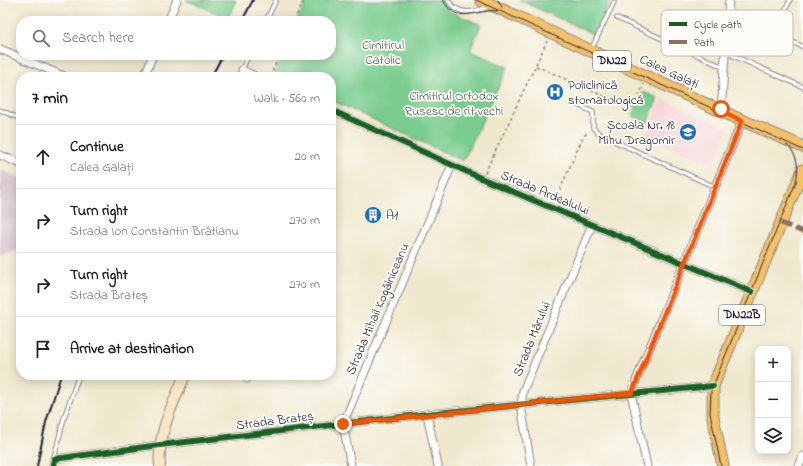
<!DOCTYPE html>
<html lang="en">
<head>
<meta charset="utf-8">
<style>
  :root { --surface:#fff; --page:#f2f2f2; --text:#222; --muted:#767676; --line:#e0e0e0 }
  body { margin:0; font-family:"Indie Flower",sans-serif; background:var(--page); color:var(--text) }
  .controls { position:absolute; right:12px; bottom:12px; display:grid; overflow:hidden; border-radius:8px; box-shadow:0 2px 10px #0003 }
  .controls button { width:36px; height:36px; display:grid; place-items:center; padding:0; border:0; border-bottom:1px solid var(--line); background:var(--surface); color:var(--text); font:20px sans-serif }
  .stop { position:absolute; width:12px; height:12px; margin:-9px; border:3px solid #ea580c; border-radius:50%; background:#fff }
  .stop.end { background:#ea580c; border-color:#fff; box-shadow:0 1px 4px #0008 }
  .list { margin:0; padding:0; list-style:none }
  h2 { display:flex; justify-content:space-between; align-items:center; height:52px; margin:0; padding:0 16px; font-size:17px }
  h2 small { font-size:13px; font-weight:400; color:var(--muted) }
  .list li { display:grid; grid-template-columns:26px 1fr auto; gap:12px; align-items:center; box-sizing:border-box; height:64px; padding:0 16px; border-top:1px solid var(--line) }
  .list b { display:block; font-size:15px; white-space:nowrap }
  .list p { margin:0; font-size:13px; white-space:nowrap; color:var(--muted) }
  .list em { font-size:13px; font-style:normal; color:var(--muted) }
  .icon { flex:none; width:22px; height:22px; fill:none; stroke:currentColor; stroke-width:2; stroke-linecap:round; stroke-linejoin:round }
  .map { position:relative; flex:none; width:803px; height:466px; overflow:hidden }
  .search { position:absolute; background:var(--surface); box-shadow:0 2px 10px #0003; left:16px; top:16px; width:320px; height:44px; display:flex; align-items:center; gap:10px; box-sizing:border-box; padding:0 14px; border-radius:16px; color:var(--muted); font-size:15px }
  .panel { position:absolute; background:var(--surface); box-shadow:0 2px 10px #0003; left:16px; top:72px; width:320px; height:308px; border-radius:16px }
  .map>svg:first-child { display:block }
  .built { fill:#f6cfd5 }
  .industrial { fill:#d1bdc8 }
  .green { fill:#79cc8e; stroke:#4e7764 }
  .lines { fill:none; stroke-linecap:round; stroke-linejoin:round }
  .lane-casing { stroke:#898584; stroke-width:5.5 }
  .street-casing { stroke:#898584; stroke-width:9 }
  .secondary-casing { stroke:#898584; stroke-width:12 }
  .primary-casing { stroke:#898584; stroke-width:13 }
  .path { stroke:#898584; stroke-width:1.5; stroke-dasharray:3 3; stroke-linecap:butt }
  .lane { stroke:#fff; stroke-width:3.5 }
  .street { stroke:#fff; stroke-width:7 }
  .secondary { stroke:#fbe6c4; stroke-width:10 }
  .primary { stroke:#f4c16b; stroke-width:11 }
  .tram { stroke:#22223b; stroke-width:1 }
  .rail { stroke:#22223b; stroke-width:2 }
  .quiet { stroke:#8d6e63; stroke-width:5; stroke-dasharray:10 5; stroke-linecap:butt }
  .cycleway-casing { stroke:#fdfcf7; stroke-width:8 }
  .cycleway { stroke:#1b5e20; stroke-width:6 }
  .route { stroke:#ea580c; stroke-width:5 }
  .labels { text-anchor:middle; dominant-baseline:central; stroke-width:3.5; stroke-linejoin:round; paint-order:stroke }
  .shield { fill:#fdfcf7; stroke:#646373; stroke-width:1 }
  .shield-label { font-size:12px; font-weight:bold; fill:#22223b }
  .park-label { font-size:13px; fill:#405e58; stroke:#fdfcf7 }
  .street-label { font-size:13px; fill:#22223b; stroke:#fdfcf7 }
  .poi-label { font-size:13px; fill:#22223b; stroke:#fdfcf7; text-anchor:start }
  .key { fill:#fdfcf7; stroke:#bbbbbf; stroke-width:1 }
  .key-label { font-size:11px; fill:#22223b }
</style>
</head>
<body>
<div class="map">
<svg width="803" height="466" viewBox="0 0 803 466">
  <rect width="100%" height="100%" fill="#fdfcf7"/>
  <filter id="ink" filterUnits="userSpaceOnUse"><feTurbulence type="fractalNoise" baseFrequency=".025" numOctaves="2"/><feDisplacementMap in="SourceGraphic" scale="8" xChannelSelector="R" yChannelSelector="G"/><feConvolveMatrix kernelMatrix="1 2 1 2 8 2 1 2 1" color-interpolation-filters="sRGB"/></filter>
  <filter id="wash" filterUnits="userSpaceOnUse"><feTurbulence type="fractalNoise" baseFrequency=".012" numOctaves="4" result="noise"/><feDisplacementMap in="SourceGraphic" scale="16" xChannelSelector="R" yChannelSelector="G"/><feGaussianBlur stdDeviation="0.9" result="paint"/><feColorMatrix in="noise" values="0 0 0 0 0 0 0 0 0 0 0 0 0 0 0 0 0 1.4 0 .05"/><feComposite in="paint" operator="in"/></filter>
  <g filter="url(#wash)">
    <rect width="100%" height="100%" fill="#f0e8ce"/>
    <!-- built -->
    <path class="built" d="M662 99 729 128 713 164 646 135Z"/>
    <!-- industrial -->
    <path class="industrial" d="M0 169 21 178V248L0 257Z"/>
    <!-- green -->
    <g class="green">
      <path d="M186 0H236L228 18Z"/>
      <path d="M307 0H442L449 11 481 25 470 51 508 67 463 161 331 100V77H278L274 75 283 55H331V21H297Z"/>
      <path d="M519 0H610L595 35Z"/>
      <path d="M643 92 658 98 647 123 632 116Z"/>
    </g>
  </g>
  <g filter="url(#ink)">
    <g class="lines">
      <!-- lane casing -->
      <g class="lane-casing">
        <g id="lane">
          <path d="M448 0C458 17 474 12 489 7"/>
          <path d="M790 0 776 30 777 34 803 47"/>
          <path d="M617 18 723 67"/>
          <path d="M266 21 276 0"/>
          <path d="M679 29 726 48"/>
          <path d="M591 50 614 2"/>
          <path d="M725 52 803 87"/>
          <path d="M238 77 249 55"/>
          <path d="M580 106 593 112V128L601 135 715 187"/>
          <path d="M0 110 21 119"/>
          <path d="M54 458 64 418 79 375"/>
        </g>
      </g>
      <!-- street casing -->
      <g class="street-casing">
        <g id="street">
          <path d="M168 21 177 0"/>
          <path d="M0 49 66 77"/>
          <path d="M242 70 257 77"/>
          <path d="M144 77 153 55"/>
          <path d="M331 110 483 179 752 292"/>
          <path d="M721 111 729 0"/>
          <path d="M0 155 21 164"/>
          <path d="M247 379 249 375"/>
          <path d="M427 414 438 466"/>
          <path d="M53 466 54 459 160 445 427 414 713 386"/>
          <path d="M351 466 343 424 452 165"/>
          <path d="M531 466 521 405 523 391 592 225"/>
          <path d="M647 466 631 393 742 121"/>
          <path d="M799 466 803 456"/>
        </g>
      </g>
      <!-- secondary casing -->
      <g class="secondary-casing">
        <path id="secondary" d="M160 466C157 434 173 404 185 375"/>
      </g>
      <!-- primary casing -->
      <g class="primary-casing">
        <g id="primary">
          <path d="M481 0 721 111 803 147"/>
          <path d="M723 466 713 417V386L803 170"/>
        </g>
      </g>
      <!-- path -->
      <g class="path">
        <path d="M294 21 304 0"/>
        <path d="M536 66 633 109 644 84"/>
        <path d="M270 77 279 55"/>
        <path d="M485 173 547 41"/>
        <path d="M555 201 583 137 589 131"/>
      </g>
      <!-- lane -->
      <use href="#lane" class="lane"/>
      <!-- street -->
      <use href="#street" class="street"/>
      <!-- secondary -->
      <use href="#secondary" class="secondary"/>
      <!-- primary -->
      <use href="#primary" class="primary"/>
      <!-- tram -->
      <g class="tram">
        <path d="M443 0C457 27 477 8 498 11"/>
        <path d="M476 0 803 150"/>
        <path d="M498 0 502 7"/>
        <path d="M721 466 710 413 711 391 796 182C799 167 798 155 787 145"/>
      </g>
      <!-- rail -->
      <g class="rail">
        <path d="M242 21 253 0"/>
        <path d="M211 77 223 55"/>
        <path d="M37 466 46 422 61 375"/>
      </g>
      <!-- quiet -->
      <g class="quiet">
        <path d="M781 223 803 232"/>
        <path d="M247 379 249 375"/>
      </g>
      <!-- cycleway casing -->
      <g class="cycleway-casing">
        <g id="cycleway">
          <path d="M331 110 483 179 752 292"/>
          <path d="M53 466 54 459 160 445 427 414 713 386"/>
        </g>
      </g>
      <!-- cycleway -->
      <use href="#cycleway" class="cycleway"/>
    </g>
  </g>
  <g class="lines" filter="url(#ink)">
    <!-- route -->
    <path class="route" d="M343 424 632 393 742 121 721 111V109"/>
  </g>
  <!-- icons -->
  <defs>
    <g id="hospital-disc" transform="scale(0.9)"><circle r="9.5" fill="#1f6fb2" stroke="#fdfcf7"/><path d="M-5-5h3v3.5h4V-5h3V5h-3V1.5h-4V5h-3Z" fill="#fff"/></g>
    <g id="school-disc" transform="scale(0.9)"><circle r="9.5" fill="#1f6fb2" stroke="#fdfcf7"/><path d="M0-5L7-2L0 1L-7-2ZM-4 1L0 2.5L4 1V4Q0 6-4 4Z" fill="#fff"/></g>
    <g id="building-disc" transform="scale(0.9)"><circle r="9.5" fill="#1f6fb2" stroke="#fdfcf7"/><path d="M-4-6H4V6H1V3H-1V6H-4ZM-2.5-4.3h1.7v1.8h-1.7ZM.8-4.3h1.7v1.8H.8ZM-2.5-1h1.7V.8h-1.7ZM.8-1h1.7V.8H.8Z" fill="#fff"/></g>
  </defs>
  <g fill-rule="evenodd">
    <use href="#hospital-disc" x="555" y="92"/>
    <use href="#school-disc" x="688" y="132"/>
    <use href="#building-disc" x="373" y="215"/>
  </g>
  <g class="labels">
    <!-- shield labels -->
    <g class="shield">
      <rect x="593" y="51" width="38" height="20" rx="3"/>
      <rect x="719" y="305" width="46" height="20" rx="3"/>
    </g>
    <g class="shield-label">
      <text x="612" y="61">DN22</text>
      <text x="742" y="315">DN22B</text>
    </g>
    <!-- park labels -->
    <g class="park-label">
      <text x="383" y="45">Cimitirul<tspan x="383" dy="15">Catolic</tspan></text>
      <text x="454" y="96">Cimitirul Ortodox<tspan x="454" dy="15">Rusesc de rit vechi</tspan></text>
    </g>
    <!-- street labels -->
    <g class="street-label">
      <text transform="translate(669 72) rotate(25)">Calea Galați</text>
      <text transform="translate(545 193) rotate(23)">Strada Ardealului</text>
      <text transform="translate(378 309) rotate(-67)">Strada Mihail Kogălniceanu</text>
      <text transform="translate(532 339) rotate(-68)">Strada Mărului</text>
      <text transform="translate(275 421) rotate(-7)">Strada Brateș</text>
    </g>
    <!-- poi labels -->
    <g class="poi-label">
      <text x="568" y="85">Policlinică<tspan x="568" dy="15">stomatologică</tspan></text>
      <text x="675" y="125" text-anchor="end">Școala Nr. 18<tspan x="675" dy="15">Mihu Dragomir</tspan></text>
      <text x="386" y="215">A1</text>
    </g>
  </g>
  <!-- legend -->
  <rect x="661" y="10" width="132" height="46" rx="6" class="key"/>
  <rect x="669" y="22" width="18" height="4" fill="#1b5e20"/>
  <rect x="669" y="40" width="18" height="4" fill="#8d6e63"/>
  <g class="key-label">
    <text x="694" y="28">Cycle path</text>
    <text x="694" y="46">Path</text>
  </g>
</svg>
<div class="controls">
<button>+</button>
<button>−</button>
<button><svg class="icon" aria-label="layers" viewBox="0 0 24 24"><path d="M12 4l9 5-9 5-9-5zM3 14l9 5 9-5"/></svg></button>
</div>
<div class="stop" style="left:721px;top:109px"></div>
<div class="stop end" style="left:343px;top:424px"></div>
<div class="search"><svg class="icon" aria-label="search" viewBox="0 0 24 24"><circle cx="10" cy="10" r="6"/><path d="M15 15l6 6"/></svg>Search here</div>
<section class="panel">
<h2>7 min<small>Walk · 560 m</small></h2>
<ul class="list">
<li><svg class="icon" aria-label="ahead" viewBox="0 0 24 24"><path d="M12 20V5M6 11l6-6 6 6"/></svg><div><b>Continue</b><p>Calea Galați</p></div><em>20 m</em></li>
<li><svg class="icon" aria-label="right" viewBox="0 0 24 24"><path d="M7 20v-9h11M14 6l5 5-5 5"/></svg><div><b>Turn right</b><p>Strada Ion Constantin Brătianu</p></div><em>270 m</em></li>
<li><svg class="icon" aria-label="right" viewBox="0 0 24 24"><path d="M7 20v-9h11M14 6l5 5-5 5"/></svg><div><b>Turn right</b><p>Strada Brateș</p></div><em>270 m</em></li>
<li><svg class="icon" aria-label="arrive" viewBox="0 0 24 24"><path d="M6 21V4h12l-3 4 3 4H6"/></svg><div><b>Arrive at destination</b></div></li>
</ul>
</section>
</div>
</body>
</html>
